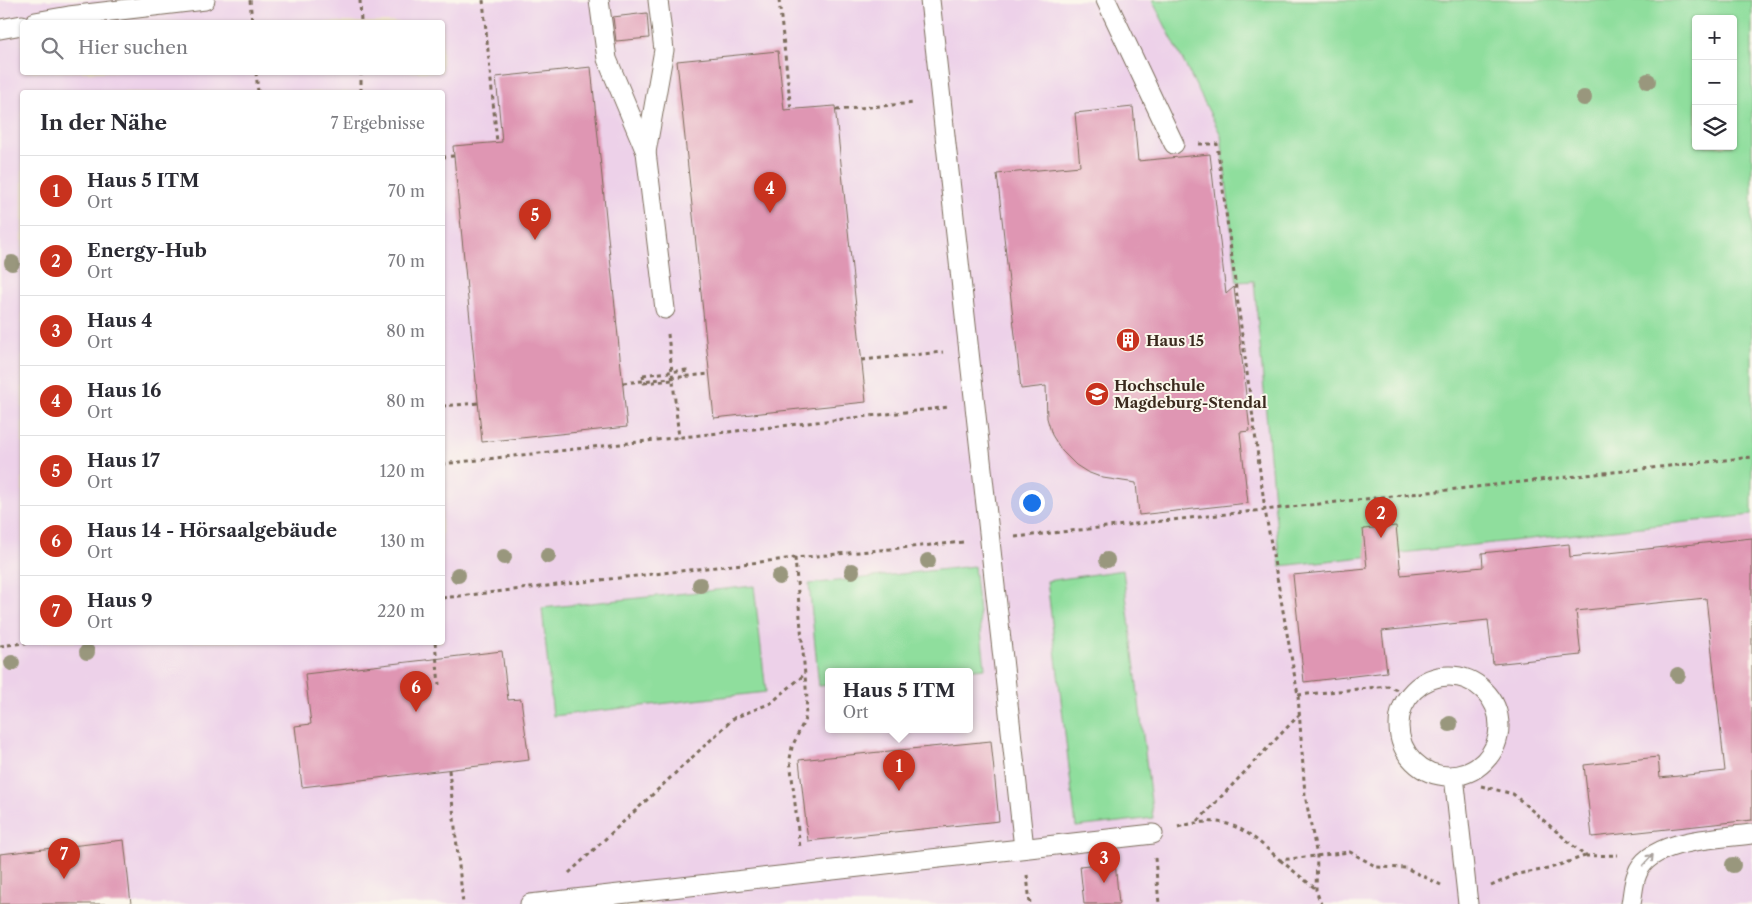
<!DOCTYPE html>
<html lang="de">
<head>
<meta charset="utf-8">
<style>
  :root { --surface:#fff; --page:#f7f7f7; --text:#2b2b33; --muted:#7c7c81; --line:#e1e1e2; --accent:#c8321e }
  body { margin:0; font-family:"Libre Caslon Text",serif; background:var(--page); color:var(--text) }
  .controls { position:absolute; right:15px; top:15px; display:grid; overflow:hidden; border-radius:5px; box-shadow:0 1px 4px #0004 }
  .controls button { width:45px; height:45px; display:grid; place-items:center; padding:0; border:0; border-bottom:1px solid var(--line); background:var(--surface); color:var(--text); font:25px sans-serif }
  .you { position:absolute; left:1031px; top:502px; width:18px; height:18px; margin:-12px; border:4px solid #fff; border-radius:50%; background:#1a73e8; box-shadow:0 0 0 8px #1a73e833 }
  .badge { display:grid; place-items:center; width:32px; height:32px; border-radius:50%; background:var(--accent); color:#fff; font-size:16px; font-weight:700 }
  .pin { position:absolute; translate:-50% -41px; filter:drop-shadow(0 1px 2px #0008) }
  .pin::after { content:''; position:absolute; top:26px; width:18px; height:15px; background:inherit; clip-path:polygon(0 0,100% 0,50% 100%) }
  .popup { position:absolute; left:825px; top:668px; width:148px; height:65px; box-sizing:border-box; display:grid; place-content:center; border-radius:5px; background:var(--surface); filter:drop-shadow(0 1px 4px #0005); font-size:16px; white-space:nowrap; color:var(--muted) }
  .popup b { font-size:19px; color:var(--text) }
  .popup::after { content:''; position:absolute; left:50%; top:100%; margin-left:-10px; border:10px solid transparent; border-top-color:var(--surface) }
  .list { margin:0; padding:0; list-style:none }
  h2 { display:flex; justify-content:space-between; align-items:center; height:65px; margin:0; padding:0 20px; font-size:21px }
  h2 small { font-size:16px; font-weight:400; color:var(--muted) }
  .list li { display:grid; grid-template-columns:32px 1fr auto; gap:15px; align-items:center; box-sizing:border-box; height:70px; padding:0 20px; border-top:1px solid var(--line) }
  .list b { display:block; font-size:19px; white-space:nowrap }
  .list p { margin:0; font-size:16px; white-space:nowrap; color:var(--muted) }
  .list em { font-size:16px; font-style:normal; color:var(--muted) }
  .icon { flex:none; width:28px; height:28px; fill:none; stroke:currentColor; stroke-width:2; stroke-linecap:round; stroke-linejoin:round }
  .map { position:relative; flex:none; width:1752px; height:904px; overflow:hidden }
  .search { position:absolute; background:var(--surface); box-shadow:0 1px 4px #0004; left:20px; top:20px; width:425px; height:55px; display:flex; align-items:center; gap:12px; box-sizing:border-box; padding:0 18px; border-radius:5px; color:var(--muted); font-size:19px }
  .panel { position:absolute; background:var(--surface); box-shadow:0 1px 4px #0004; left:20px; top:90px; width:425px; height:555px; border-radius:5px }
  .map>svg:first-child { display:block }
  .built { fill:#edd1e9; fill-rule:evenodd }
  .green { fill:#8fde9d; stroke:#65845e; fill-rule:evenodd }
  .building { fill:#df96b3 }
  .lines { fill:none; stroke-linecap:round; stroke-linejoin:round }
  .service-casing { stroke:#7b6c5b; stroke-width:21 }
  .path { stroke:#7b6c5b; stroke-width:3; stroke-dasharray:4 4; stroke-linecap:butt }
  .service { stroke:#fff; stroke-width:19 }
  .path-bridge { stroke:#7b6c5b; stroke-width:3; stroke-dasharray:4 4; stroke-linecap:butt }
  .tree { fill:#99977d }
  .oneway { stroke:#a79f9a }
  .labels { text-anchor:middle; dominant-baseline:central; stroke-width:4; stroke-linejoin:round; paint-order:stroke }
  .poi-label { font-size:15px; font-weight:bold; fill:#3b2a1e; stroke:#fbf7ec; text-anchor:start }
</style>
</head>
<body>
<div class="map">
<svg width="1752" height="904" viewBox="0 0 1752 904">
  <rect width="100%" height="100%" fill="#fbf7ec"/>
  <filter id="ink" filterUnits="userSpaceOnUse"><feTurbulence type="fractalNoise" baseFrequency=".02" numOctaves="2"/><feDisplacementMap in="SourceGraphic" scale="10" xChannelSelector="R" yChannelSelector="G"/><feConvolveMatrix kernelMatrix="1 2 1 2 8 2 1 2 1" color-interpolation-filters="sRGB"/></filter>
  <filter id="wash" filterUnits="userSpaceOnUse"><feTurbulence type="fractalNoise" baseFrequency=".0096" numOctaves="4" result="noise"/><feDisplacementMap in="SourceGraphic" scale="20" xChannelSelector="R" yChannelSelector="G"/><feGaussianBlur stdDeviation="1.12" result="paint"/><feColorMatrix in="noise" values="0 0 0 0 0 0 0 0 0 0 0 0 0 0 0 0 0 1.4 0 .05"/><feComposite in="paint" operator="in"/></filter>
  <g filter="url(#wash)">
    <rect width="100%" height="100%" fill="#f2e6cb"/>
    <!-- built -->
    <path class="built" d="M0 0H1752V904H0ZM1696 19H1733V146H1696ZM22 22H442V72H22ZM22 92H442V642H22ZM829 672H969V730H829Z"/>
    <!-- green -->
    <g class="green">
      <path d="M1152 0H1752V515L1280 566 1254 281 1237 282 1221 135ZM1696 19H1733V146H1696Z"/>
      <path d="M974 566 985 668 946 672H829V685L819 686 809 584Z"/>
      <path d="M1123 570 1153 818 1076 827 1047 581Z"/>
      <path d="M754 586 766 692 553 716 542 608Z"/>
    </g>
    <g id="blocks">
      <!-- building -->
      <g class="building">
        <path d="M647 13 649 38 616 41 613 17Z"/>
        <path d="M778 51 784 110 835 106 866 402 714 418 677 61Z"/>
        <path d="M591 67 627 427 482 442 453 146 502 142 496 77Z"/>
        <path d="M1133 107 1138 161 1210 154 1226 294 1234 287 1250 431 1240 432 1248 503 1139 515 1136 483 1103 478 1087 472 1076 465 1062 451 1052 435 1047 418 1046 386 1021 389 997 174 1080 166 1075 113Z"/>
        <path d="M1396 526 1401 575 1483 567 1482 553 1569 544 1570 557 1752 538V820L1592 837 1584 765 1658 757 1660 778 1725 771 1706 598 1576 611 1581 655 1493 664 1488 620 1382 631 1387 672 1304 682 1293 575 1367 568 1363 529Z"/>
        <path d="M502 651 508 700 521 699 529 760 302 787 295 726 311 724 305 674Z"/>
        <path d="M991 741 999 821 808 841 799 760Z"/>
        <path d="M124 840 131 904H0V854Z"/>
        <path d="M1115 862 1119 904H1084L1080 866Z"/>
      </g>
    </g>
  </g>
  <g filter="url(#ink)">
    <use href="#blocks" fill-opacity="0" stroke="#7b6c5b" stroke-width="1"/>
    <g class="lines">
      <!-- service casing -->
      <g class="service-casing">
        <g id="service">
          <path d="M599 0 607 59 646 152 665 309"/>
          <path d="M930 0 1024 848"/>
          <path d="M1106 0 1174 144"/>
          <path d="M35 22 69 16 205 0"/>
          <path d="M0 29 22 25"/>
          <path d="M646 152 664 50 658 0"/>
          <circle cx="1449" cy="726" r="50"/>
          <path d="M1454 776 1468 904"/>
          <path d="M530 904 1153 834"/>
          <path d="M1631 904C1633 894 1633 883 1637 874 1649 839 1721 838 1752 834"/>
        </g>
      </g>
      <!-- path -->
      <g class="path">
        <path d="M250 0 252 22"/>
        <path d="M360 0 361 22"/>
        <path d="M483 0 497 142"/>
        <path d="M779 0 791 110"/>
        <path d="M256 72 258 92"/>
        <path d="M361 72V92"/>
        <path d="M836 110 915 103"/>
        <path d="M1199 144H1217L1265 510 1298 695 1305 795 1317 856 1316 890 1321 904"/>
        <path d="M442 157 454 156"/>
        <path d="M668 334 679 438"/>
        <path d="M862 360 943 352"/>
        <path d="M643 375 686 370V376"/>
        <path d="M643 375 644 383 673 380"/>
        <path d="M442 406 479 403"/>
        <path d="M442 464 950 407"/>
        <path d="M1377 498 1380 528"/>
        <path d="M1015 537 1752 457"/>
        <path d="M795 558 807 699 805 719 792 747 790 759 800 848"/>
        <path d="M442 598 795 558 964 542"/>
        <path d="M435 642 439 685"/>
        <path d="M0 646 31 642"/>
        <path d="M1298 695 1388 686 1410 695"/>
        <path d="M449 770 463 904"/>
        <path d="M1481 786 1513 794 1585 856 1618 855"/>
        <path d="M1198 821 1299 715"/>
        <path d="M1178 827C1228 813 1244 828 1280 860L1350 852 1377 867 1406 868 1441 885"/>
        <path d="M1155 858 1159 904"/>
        <path d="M1280 860 1316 889"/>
        <path d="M569 873 734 718 771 703 805 674"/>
        <path d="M1027 875 1030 904"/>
        <path d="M1491 886 1517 874 1548 869 1585 856"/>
      </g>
      <!-- service -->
      <use href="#service" class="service"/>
      <!-- path-bridge -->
      <g class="path-bridge">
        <path d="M685 369V376"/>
        <path d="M623 383 709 374"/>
      </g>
    </g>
    <!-- trees -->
    <g class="tree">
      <circle cx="1648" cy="81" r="8"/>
      <circle cx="1584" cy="98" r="8"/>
      <circle cx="12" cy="263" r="8"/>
      <circle cx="548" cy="556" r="8"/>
      <circle cx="504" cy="557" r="8"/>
      <circle cx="1107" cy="560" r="8"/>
      <circle cx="928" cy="561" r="8"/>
      <circle cx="852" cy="571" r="8"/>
      <circle cx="458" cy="575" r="8"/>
      <circle cx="779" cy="577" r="8"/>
      <circle cx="700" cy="585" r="8"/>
      <circle cx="87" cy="652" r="8"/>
      <circle cx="12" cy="663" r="8"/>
      <circle cx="1678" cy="675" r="8"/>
      <circle cx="1450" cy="724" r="8"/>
      <circle cx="1733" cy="865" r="8"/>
    </g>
    <!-- one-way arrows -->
    <defs><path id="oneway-shaft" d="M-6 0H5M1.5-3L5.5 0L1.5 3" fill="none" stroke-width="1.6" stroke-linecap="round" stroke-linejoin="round" transform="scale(1.25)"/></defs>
    <use class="oneway" href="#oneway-shaft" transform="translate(1648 860) rotate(-47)"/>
  </g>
  <!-- icons -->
  <defs>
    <g id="building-disc" transform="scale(1.25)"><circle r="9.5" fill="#c8321e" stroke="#fbf7ec"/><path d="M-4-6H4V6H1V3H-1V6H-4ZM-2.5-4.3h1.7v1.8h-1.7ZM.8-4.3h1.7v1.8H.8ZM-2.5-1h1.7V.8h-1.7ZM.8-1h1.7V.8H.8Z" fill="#fff"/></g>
    <g id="university-disc" transform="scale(1.25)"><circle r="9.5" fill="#c8321e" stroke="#fbf7ec"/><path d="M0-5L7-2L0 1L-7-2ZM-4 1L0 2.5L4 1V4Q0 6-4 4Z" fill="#fff"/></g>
  </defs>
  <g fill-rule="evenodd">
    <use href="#building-disc" x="1128" y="340"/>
    <use href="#university-disc" x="1097" y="394"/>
  </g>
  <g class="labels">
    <!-- poi labels -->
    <g class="poi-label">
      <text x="1146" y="340">Haus 15</text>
      <text x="1114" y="385">Hochschule<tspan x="1114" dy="17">Magdeburg-Stendal</tspan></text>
    </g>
  </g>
</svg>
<div class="controls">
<button>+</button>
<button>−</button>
<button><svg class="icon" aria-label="layers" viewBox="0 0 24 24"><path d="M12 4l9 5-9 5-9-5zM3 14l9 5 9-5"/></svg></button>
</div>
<div class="you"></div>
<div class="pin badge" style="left:899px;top:791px">1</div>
<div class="popup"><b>Haus 5 ITM</b>Ort</div>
<div class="pin badge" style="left:1381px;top:538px">2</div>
<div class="pin badge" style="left:1104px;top:883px">3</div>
<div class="pin badge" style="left:770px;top:213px">4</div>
<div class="pin badge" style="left:535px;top:240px">5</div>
<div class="pin badge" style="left:416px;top:712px">6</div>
<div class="pin badge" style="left:64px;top:879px">7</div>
<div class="search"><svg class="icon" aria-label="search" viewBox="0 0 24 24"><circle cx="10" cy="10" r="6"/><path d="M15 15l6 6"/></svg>Hier suchen</div>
<section class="panel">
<h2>In der Nähe<small>7 Ergebnisse</small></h2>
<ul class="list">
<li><span class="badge">1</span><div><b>Haus 5 ITM</b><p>Ort</p></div><em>70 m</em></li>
<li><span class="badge">2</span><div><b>Energy-Hub</b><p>Ort</p></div><em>70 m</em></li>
<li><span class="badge">3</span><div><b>Haus 4</b><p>Ort</p></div><em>80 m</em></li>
<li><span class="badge">4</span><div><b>Haus 16</b><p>Ort</p></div><em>80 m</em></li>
<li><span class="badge">5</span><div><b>Haus 17</b><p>Ort</p></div><em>120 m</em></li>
<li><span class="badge">6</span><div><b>Haus 14 - Hörsaalgebäude</b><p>Ort</p></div><em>130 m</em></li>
<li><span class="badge">7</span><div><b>Haus 9</b><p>Ort</p></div><em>220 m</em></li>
</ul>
</section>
</div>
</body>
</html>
